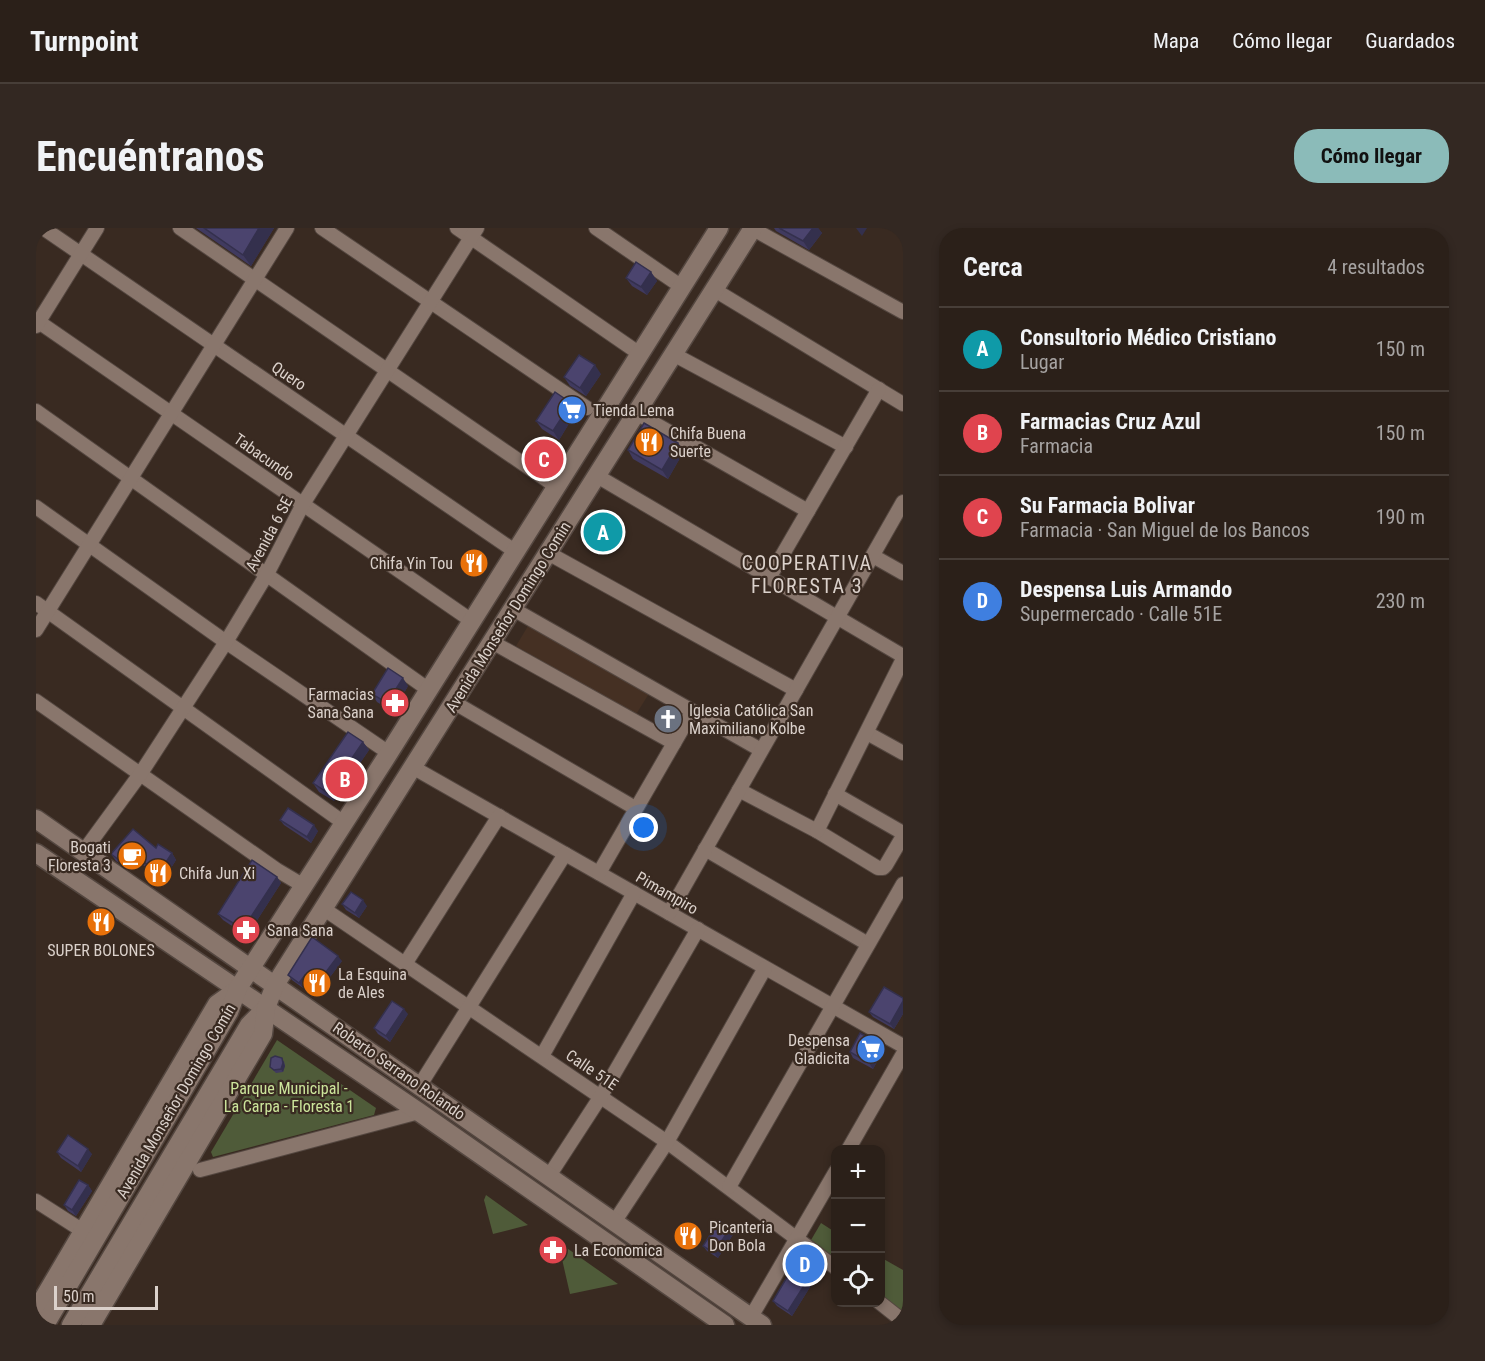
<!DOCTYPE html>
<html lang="es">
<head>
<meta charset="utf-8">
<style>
  :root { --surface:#2b2019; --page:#332822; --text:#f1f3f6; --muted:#a6a3a2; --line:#473e38; --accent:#8bbbb9 }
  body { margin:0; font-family:"Roboto Condensed",sans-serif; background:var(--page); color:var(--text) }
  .controls { position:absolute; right:18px; bottom:18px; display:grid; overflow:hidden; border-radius:12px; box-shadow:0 3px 9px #0003 }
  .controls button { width:54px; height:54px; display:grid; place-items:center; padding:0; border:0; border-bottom:2px solid var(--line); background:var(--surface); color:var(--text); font:30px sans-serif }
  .scale { position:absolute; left:18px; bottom:15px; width:104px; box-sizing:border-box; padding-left:6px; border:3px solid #dbd1cb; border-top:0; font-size:16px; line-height:21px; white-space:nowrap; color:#dbd1cb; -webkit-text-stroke:4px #392a21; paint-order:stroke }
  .you { position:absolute; left:608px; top:600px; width:21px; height:21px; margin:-15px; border:4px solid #fff; border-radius:50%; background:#1a73e8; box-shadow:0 0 0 9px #1a73e833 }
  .badge { display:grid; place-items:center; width:39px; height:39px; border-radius:50%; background:var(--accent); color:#fff; font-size:20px; font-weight:700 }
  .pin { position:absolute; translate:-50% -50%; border:3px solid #fff; box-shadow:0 2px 6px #0006 }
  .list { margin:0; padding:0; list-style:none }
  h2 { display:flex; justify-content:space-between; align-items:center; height:78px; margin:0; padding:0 24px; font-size:26px }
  h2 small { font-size:20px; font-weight:400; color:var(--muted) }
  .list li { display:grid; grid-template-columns:39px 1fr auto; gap:18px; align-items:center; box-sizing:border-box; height:84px; padding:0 24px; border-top:2px solid var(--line) }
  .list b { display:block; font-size:22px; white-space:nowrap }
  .list p { margin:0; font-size:20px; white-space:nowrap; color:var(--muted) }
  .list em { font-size:20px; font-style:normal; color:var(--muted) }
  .icon { flex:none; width:33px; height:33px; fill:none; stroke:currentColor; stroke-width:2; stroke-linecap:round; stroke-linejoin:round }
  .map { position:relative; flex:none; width:867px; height:1097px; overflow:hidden; border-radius:24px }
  header { display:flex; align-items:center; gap:36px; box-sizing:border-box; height:84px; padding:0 30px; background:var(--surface); border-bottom:2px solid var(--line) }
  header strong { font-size:28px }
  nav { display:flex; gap:33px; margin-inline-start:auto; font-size:21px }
  .intro { display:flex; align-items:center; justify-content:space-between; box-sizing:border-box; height:144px; padding:0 36px }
  h1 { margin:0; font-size:42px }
  .button { padding:15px 27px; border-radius:24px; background:var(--accent); color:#111; font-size:21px; font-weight:700 }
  main { display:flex; gap:36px; padding:0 36px }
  aside { flex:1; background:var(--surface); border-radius:24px; box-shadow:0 3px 9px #0003 }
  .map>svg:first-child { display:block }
  .built { fill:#453023 }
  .green { fill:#4f5b39 }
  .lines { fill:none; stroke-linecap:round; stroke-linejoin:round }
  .minor-casing { stroke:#544740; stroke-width:16 }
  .secondary-casing { stroke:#544740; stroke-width:21 }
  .minor { stroke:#89766c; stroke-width:14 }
  .secondary { stroke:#89766c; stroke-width:18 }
  .wall { fill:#403a5f }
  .shaded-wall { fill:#34304d }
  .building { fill:#4b446e; stroke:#34304d; stroke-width:1.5 }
  .labels { text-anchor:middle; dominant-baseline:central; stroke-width:4.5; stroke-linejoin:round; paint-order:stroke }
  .street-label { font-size:16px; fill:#dbd1cb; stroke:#392a21 }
  .poi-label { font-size:16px; fill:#dbd1cb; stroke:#392a21; text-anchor:start }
  .park-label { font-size:16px; fill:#cce59b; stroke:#392a21 }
  .quarter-label { font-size:20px; letter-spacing:1.5px; fill:#dbd1cb; stroke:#392a21 }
</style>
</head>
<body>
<header>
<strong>Turnpoint</strong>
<nav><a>Mapa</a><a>Cómo llegar</a><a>Guardados</a></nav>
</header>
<div class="intro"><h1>Encuéntranos</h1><a class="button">Cómo llegar</a></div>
<main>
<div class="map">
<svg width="867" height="1097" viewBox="0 0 867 1097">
  <rect width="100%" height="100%" fill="#392a21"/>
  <!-- built -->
  <path class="built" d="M495 393 614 464 599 488 480 418Z"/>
  <!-- green -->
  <g class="green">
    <path d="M241 812 340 880 338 887 177 929 175 924Z"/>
    <path d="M450 967 492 997 457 1006 448 972Z"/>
    <path d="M785 995 799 1004V1031L775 1012Z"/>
    <path d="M525 1016 582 1056 534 1066 523 1018Z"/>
    <path d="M844 1029 867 1042V1085L845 1067Z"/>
  </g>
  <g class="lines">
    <!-- minor casing -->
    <g class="minor-casing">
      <g id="minor">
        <path d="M7 0 480 324"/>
        <path d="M144 0 521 259"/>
        <path d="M286 0 551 180"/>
        <path d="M421 0 604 126"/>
        <path d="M560 0 646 59"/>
        <path d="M717 1 867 84"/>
        <path d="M677 61 867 176"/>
        <path d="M0 92 436 393"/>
        <path d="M0 98 61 0"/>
        <path d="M637 126 810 219"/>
        <path d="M0 183 393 462"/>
        <path d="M600 185 772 283"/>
        <path d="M561 248 867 428"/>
        <path d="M0 279 190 414 353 525"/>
        <path d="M512 325 760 462"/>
        <path d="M837 328 867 345"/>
        <path d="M733 350 843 161"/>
        <path d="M0 375 308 595"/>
        <path d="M477 381 725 522"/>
        <path d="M0 402 251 0"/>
        <path d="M456 414 638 515"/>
        <path d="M0 473 241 642 268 658"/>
        <path d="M419 475 599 580"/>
        <path d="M831 505 867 525"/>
        <path d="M378 540 867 818"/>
        <path d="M703 562 781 603 842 640H847L850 637 867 608"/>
        <path d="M799 566 867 605"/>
        <path d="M781 603 867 431"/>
        <path d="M669 621 832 716"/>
        <path d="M48 623 105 545 190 414 231 346 267 276 441 0"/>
        <path d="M563 645 656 484"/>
        <path d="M288 681 631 914 800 1040"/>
        <path d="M633 685 867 274"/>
        <path d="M369 736 463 588"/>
        <path d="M506 828 598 665"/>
        <path d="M384 857 529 626"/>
        <path d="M812 922 867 826"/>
        <path d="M164 942 383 884"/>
        <path d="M513 948 565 868 662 701"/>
        <path d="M693 959 867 656"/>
        <path d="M0 973 47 1003"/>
        <path d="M579 993 631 914 729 740"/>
        <path d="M843 1074 867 1093"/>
        <path d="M715 1089 800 943"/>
      </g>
    </g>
    <!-- secondary casing -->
    <g class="secondary-casing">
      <g id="secondary">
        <path d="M0 591 726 1097"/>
        <path d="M0 625 383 884 689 1097"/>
        <path d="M0 1083 181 776 202 761"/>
        <path d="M9 1097 193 784 202 760 353 525 683 0"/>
        <path d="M35 1097 213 797 230 780"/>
        <path d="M55 1097 227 806 230 780 239 757 717 0"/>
      </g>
    </g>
    <!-- minor -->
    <use href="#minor" class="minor"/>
    <!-- secondary -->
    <use href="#secondary" class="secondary"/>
  </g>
  <!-- wall -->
  <g class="wall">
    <path d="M160 0H238L215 38Z"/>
    <path d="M738 0H782L786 5 773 22 740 3Z"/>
    <path d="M615 44 621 53 611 67 596 58 590 50Z"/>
    <path d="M565 146 550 168 534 158 528 149Z"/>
    <path d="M535 175 540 184 523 212 506 201 500 193Z"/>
    <path d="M642 215 648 223 632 251 597 231 592 222Z"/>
    <path d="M372 458 357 484 341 474 336 466Z"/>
    <path d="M327 514 333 522 298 573 283 564 277 555Z"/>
    <path d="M244 592 282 603 275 615 248 597Z"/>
    <path d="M120 620 136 625 140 632 128 651 102 634 95 643 80 633 75 626Z"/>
    <path d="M241 649 245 655 211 708 187 692 182 686Z"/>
    <path d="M306 676 331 678 323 690 310 682Z"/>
    <path d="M306 733 285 761 273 752 267 760 256 752 252 747Z"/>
    <path d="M867 770V786L858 801 837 789 833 784Z"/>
    <path d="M372 786 354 814 342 806 338 800Z"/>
    <path d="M844 816 848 821 837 841 817 830 814 824Z"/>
    <path d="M248 833 249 838 247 844 240 845 234 839Z"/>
    <path d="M21 924 56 926 45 944 25 930Z"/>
    <path d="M52 957 56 963 40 988 32 983 28 977Z"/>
    <path d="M698 1005 682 1030 671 1023 667 1018Z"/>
    <path d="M784 1043 756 1088 741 1078 737 1073Z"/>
  </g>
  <!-- shaded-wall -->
  <g class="shaded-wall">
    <path d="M223 0H238L215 38 207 27Z"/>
    <path d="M777 0H782L786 5 773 22 767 13Z"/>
    <path d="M820 0H831L826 8Z"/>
    <path d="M615 44 621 53 611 67 605 59Z"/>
    <path d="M559 137 565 146 550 168 544 160Z"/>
    <path d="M535 175 540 184 523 212 517 203Z"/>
    <path d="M642 215 648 223 632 251 626 242Z"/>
    <path d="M367 450 372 458 357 484 351 475Z"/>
    <path d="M327 514 333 522 298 573 292 565Z"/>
    <path d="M278 597 282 603 275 615 271 609Z"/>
    <path d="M136 625 140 632 128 651 123 645Z"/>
    <path d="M98 627 102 634 95 643 90 637Z"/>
    <path d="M241 649 245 655 211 708 207 701Z"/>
    <path d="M327 672 331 678 323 690 319 685Z"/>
    <path d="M302 728 306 733 285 761 281 756Z"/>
    <path d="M269 747 273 752 267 760 263 755Z"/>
    <path d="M867 773V786L858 801 854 796Z"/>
    <path d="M368 781 372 786 354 814 350 808Z"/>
    <path d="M844 816 848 821 837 841 833 835Z"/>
    <path d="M246 830 249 838 247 844 245 841Z"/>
    <path d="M52 921 56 926 45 944 42 938Z"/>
    <path d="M52 957 56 963 40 988 36 982Z"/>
    <path d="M694 1000 698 1005 682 1030 678 1025Z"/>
    <path d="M781 1037 784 1043 756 1088 752 1083Z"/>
  </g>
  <!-- building -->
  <g class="building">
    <path d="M168 0H223L207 27Z"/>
    <path d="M743 0H777L767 13Z"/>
    <path d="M600 34 615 44 605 59 590 50Z"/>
    <path d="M543 127 559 137 544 160 528 149Z"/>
    <path d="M519 164 535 175 517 203 500 193Z"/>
    <path d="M608 195 642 215 626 242 592 222Z"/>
    <path d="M352 440 367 450 351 475 336 466Z"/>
    <path d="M312 504 327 514 292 565 277 555Z"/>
    <path d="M252 580 278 597 271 609 244 592Z"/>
    <path d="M97 601 120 620 122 616 136 625 123 645 98 627 90 637 75 626Z"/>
    <path d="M216 632 241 649 207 701 182 686Z"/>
    <path d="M315 664 327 672 319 685 306 676Z"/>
    <path d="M276 709 302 728 281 756 269 747 263 755 252 747Z"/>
    <path d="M848 759 867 770V773L854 796 833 784Z"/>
    <path d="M356 773 368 781 350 808 338 800Z"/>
    <path d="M824 805 844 816 833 835 814 824Z"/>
    <path d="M239 828 246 830 247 835 245 841 238 842 234 839 235 830Z"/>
    <path d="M32 907 52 921 42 938 21 924Z"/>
    <path d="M43 952 52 957 36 982 28 977Z"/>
    <path d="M683 993 694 1000 678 1025 667 1018Z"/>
    <path d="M764 1027 781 1037 752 1083 737 1073Z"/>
  </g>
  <!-- icons -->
  <defs>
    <g id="supermarket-disc" transform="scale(1.5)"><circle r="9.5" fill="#3f7fe0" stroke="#392a21"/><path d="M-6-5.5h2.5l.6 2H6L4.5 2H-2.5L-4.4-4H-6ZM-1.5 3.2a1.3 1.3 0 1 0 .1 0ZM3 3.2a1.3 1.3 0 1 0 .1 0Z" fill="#fff"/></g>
    <g id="restaurant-disc" transform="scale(1.5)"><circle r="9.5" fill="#e8710a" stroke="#392a21"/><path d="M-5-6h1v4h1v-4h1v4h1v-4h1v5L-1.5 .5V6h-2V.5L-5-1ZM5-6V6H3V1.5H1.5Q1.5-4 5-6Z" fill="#fff"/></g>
    <g id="pharmacy-disc" transform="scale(1.5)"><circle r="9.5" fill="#e0444e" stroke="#392a21"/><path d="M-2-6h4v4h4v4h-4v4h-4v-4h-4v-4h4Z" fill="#fff"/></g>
    <g id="church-disc" transform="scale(1.5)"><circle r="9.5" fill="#6b7280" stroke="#392a21"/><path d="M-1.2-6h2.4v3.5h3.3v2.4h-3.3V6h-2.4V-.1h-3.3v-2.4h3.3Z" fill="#fff"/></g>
    <g id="cafe-disc" transform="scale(1.5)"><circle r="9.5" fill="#e8710a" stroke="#392a21"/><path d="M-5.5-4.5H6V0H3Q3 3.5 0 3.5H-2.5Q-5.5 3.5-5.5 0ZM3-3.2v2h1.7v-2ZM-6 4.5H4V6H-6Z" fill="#fff"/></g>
  </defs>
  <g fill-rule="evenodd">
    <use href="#supermarket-disc" x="536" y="182"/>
    <use href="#restaurant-disc" x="613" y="214"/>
    <use href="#restaurant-disc" x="438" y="335"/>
    <use href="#pharmacy-disc" x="359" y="475"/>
    <use href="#church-disc" x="632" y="491"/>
    <use href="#cafe-disc" x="96" y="628"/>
    <use href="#restaurant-disc" x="122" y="645"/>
    <use href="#restaurant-disc" x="65" y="694"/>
    <use href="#pharmacy-disc" x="210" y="702"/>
    <use href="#restaurant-disc" x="281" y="755"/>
    <use href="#supermarket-disc" x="835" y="821"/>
    <use href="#restaurant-disc" x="652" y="1008"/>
    <use href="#pharmacy-disc" x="517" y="1022"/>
  </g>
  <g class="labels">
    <!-- street labels -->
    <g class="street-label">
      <text transform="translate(253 148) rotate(34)">Quero</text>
      <text transform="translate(228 229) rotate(35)">Tabacundo</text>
      <text transform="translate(233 306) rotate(-62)">Avenida 6 SE</text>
      <text transform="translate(472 389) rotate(-58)">Avenida Monseñor Domingo Comin</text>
      <text transform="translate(631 665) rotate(30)">Pimampiro</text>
      <text transform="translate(556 842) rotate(34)">Calle 51E</text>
      <text transform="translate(363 843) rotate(35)">Roberto Serrano Rolando</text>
      <text transform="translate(140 873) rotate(-60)">Avenida Monseñor Domingo Comín</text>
    </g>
    <!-- poi labels -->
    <g class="poi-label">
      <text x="557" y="182">Tienda Lema</text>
      <text x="634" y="205">Chifa Buena<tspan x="634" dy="18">Suerte</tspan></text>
      <text x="417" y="335" text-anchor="end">Chifa Yin Tou</text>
      <text x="338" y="466" text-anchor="end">Farmacias<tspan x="338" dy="18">Sana Sana</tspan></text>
      <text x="653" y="482">Iglesia Católica San<tspan x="653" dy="18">Maximiliano Kolbe</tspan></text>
      <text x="75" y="619" text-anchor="end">Bogati<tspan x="75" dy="18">Floresta 3</tspan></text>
      <text x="143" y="645">Chifa Jun Xi</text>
      <text x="231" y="702">Sana Sana</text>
      <text x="65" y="722" text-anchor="middle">SUPER BOLONES</text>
      <text x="302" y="746">La Esquina<tspan x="302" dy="18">de Ales</tspan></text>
      <text x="814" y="812" text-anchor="end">Despensa<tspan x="814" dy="18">Gladicita</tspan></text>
      <text x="673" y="999">Picanteria<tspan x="673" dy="18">Don Bola</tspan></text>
      <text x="538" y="1022">La Economica</text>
    </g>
    <!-- park labels -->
    <g class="park-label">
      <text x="253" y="860">Parque Municipal -<tspan x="253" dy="18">La Carpa - Floresta 1</tspan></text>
    </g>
    <!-- quarter labels -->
    <g class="quarter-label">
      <text x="771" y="335">COOPERATIVA<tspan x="771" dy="23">FLORESTA 3</tspan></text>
    </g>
  </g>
</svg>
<div class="controls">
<button>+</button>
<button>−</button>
<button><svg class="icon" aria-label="locate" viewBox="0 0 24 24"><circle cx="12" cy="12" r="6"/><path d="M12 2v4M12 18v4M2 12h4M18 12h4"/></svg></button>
</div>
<div class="scale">50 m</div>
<div class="you"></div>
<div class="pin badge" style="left:567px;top:304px;background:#0f9aa8">A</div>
<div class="pin badge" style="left:309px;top:551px;background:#e0444e">B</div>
<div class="pin badge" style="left:508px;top:231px;background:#e0444e">C</div>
<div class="pin badge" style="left:769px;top:1036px;background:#3f7fe0">D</div>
</div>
<aside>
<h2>Cerca<small>4 resultados</small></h2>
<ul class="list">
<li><span class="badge" style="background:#0f9aa8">A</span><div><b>Consultorio Médico Cristiano</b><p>Lugar</p></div><em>150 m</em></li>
<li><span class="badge" style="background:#e0444e">B</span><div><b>Farmacias Cruz Azul</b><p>Farmacia</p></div><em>150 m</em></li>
<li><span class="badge" style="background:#e0444e">C</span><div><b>Su Farmacia Bolivar</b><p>Farmacia · San Miguel de los Bancos</p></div><em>190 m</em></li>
<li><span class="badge" style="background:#3f7fe0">D</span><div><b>Despensa Luis Armando</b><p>Supermercado · Calle 51E</p></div><em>230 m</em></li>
</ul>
</aside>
</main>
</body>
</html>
